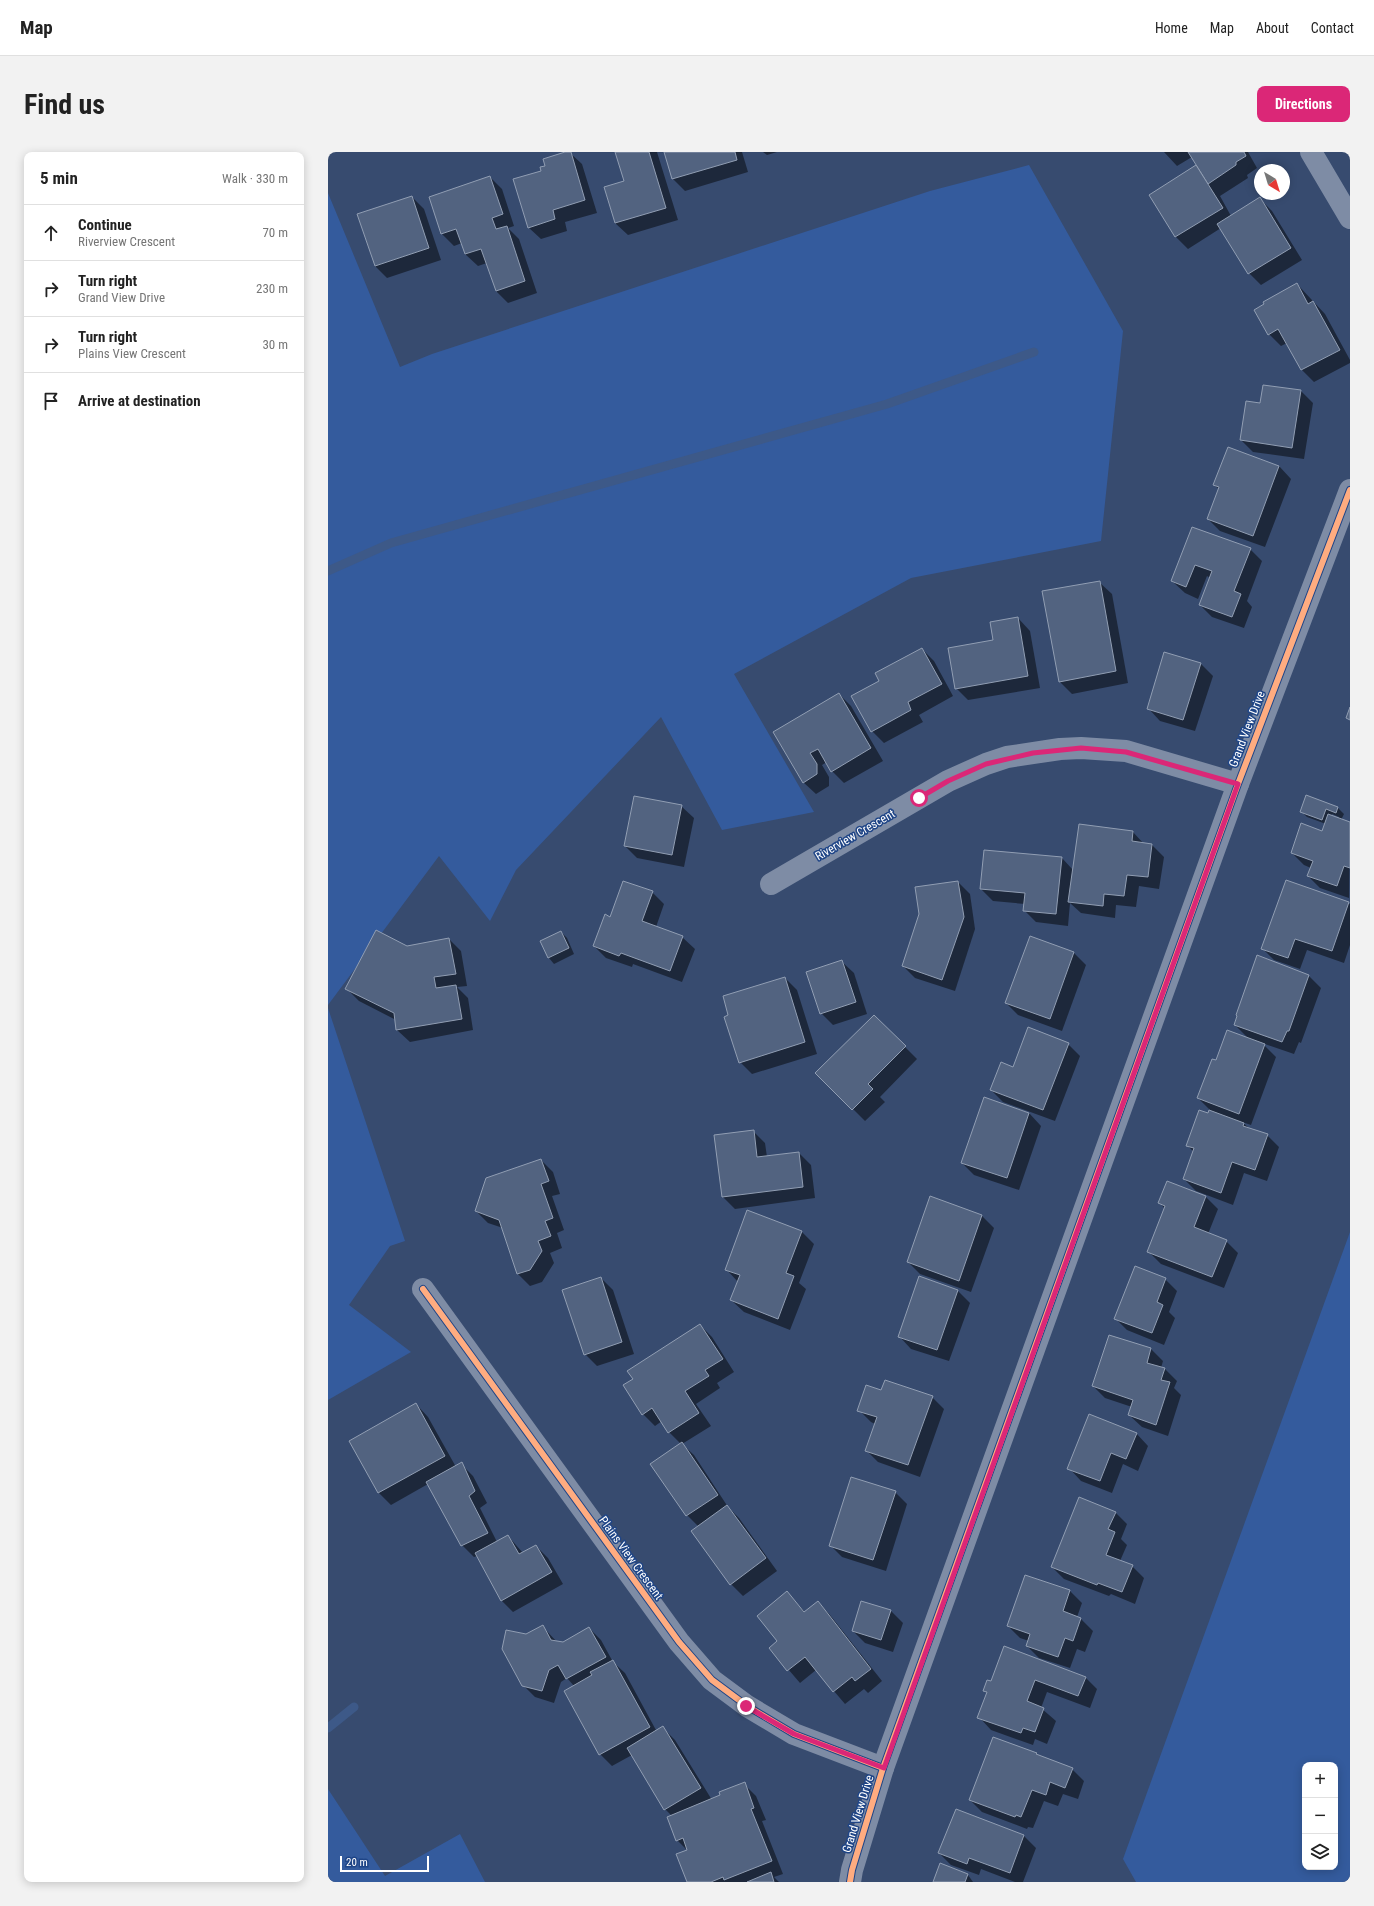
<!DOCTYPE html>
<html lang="en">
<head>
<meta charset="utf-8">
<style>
  :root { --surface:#fff; --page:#f2f2f2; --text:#222; --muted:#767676; --line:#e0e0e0; --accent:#db2777 }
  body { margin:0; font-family:"Roboto Condensed",sans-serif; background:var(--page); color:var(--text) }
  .controls { position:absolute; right:12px; bottom:12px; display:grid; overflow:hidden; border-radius:8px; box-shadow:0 2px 10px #0003 }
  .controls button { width:36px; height:36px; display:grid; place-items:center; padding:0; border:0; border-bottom:1px solid var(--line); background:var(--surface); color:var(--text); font:20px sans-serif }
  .compass { position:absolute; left:926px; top:12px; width:36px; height:36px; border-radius:50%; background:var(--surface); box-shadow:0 2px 10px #0003; rotate:142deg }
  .scale { position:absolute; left:12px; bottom:10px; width:89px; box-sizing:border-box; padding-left:4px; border:2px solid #fff; border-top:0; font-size:11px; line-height:14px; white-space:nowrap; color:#fff; -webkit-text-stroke:3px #1f4587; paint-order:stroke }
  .stop { position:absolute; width:12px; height:12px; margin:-9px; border:3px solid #db2777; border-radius:50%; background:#fff }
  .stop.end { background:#db2777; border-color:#fff; box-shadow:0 1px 4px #0008 }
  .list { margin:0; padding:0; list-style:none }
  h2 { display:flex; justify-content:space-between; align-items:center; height:52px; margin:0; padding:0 16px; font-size:17px }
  h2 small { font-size:13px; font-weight:400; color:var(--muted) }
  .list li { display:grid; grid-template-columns:26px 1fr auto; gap:12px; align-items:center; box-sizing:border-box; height:56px; padding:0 16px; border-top:1px solid var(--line) }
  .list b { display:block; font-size:15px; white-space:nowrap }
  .list p { margin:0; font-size:13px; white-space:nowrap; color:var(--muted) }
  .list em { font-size:13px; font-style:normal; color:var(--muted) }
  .icon { flex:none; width:22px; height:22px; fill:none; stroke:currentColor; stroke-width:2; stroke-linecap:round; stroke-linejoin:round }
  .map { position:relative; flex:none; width:1022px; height:1730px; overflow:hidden; border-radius:8px }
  header { display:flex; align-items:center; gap:24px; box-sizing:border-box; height:56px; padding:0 20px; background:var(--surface); border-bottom:1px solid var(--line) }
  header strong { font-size:19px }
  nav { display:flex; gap:22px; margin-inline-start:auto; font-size:14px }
  .intro { display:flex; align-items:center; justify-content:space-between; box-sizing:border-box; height:96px; padding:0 24px }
  h1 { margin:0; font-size:28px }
  .button { padding:10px 18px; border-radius:8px; background:var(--accent); color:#fff; font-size:14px; font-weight:700 }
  main { display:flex; gap:24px; padding:0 24px }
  aside { flex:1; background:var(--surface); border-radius:8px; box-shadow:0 2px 10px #0003 }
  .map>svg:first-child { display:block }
  .green { fill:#345b9d; fill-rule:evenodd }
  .shadow { fill:#0007; fill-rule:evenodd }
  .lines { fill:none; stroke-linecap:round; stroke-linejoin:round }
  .stream { stroke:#3d5988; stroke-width:9 }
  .building { fill:#526380; stroke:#919eb3 }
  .minor { stroke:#7e8ca5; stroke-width:22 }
  .cycleway-casing { stroke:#1f4587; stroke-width:8 }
  .cycleway { stroke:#ffac80; stroke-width:6 }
  .route { stroke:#db2777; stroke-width:5 }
  .labels { text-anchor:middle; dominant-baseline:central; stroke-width:3; stroke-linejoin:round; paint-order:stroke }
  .street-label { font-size:12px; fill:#fff; stroke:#1f4587 }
</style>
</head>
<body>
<header>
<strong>Map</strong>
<nav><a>Home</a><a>Map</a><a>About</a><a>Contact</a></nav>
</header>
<div class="intro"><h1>Find us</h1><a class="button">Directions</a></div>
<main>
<aside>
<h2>5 min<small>Walk · 330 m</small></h2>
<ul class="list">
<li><svg class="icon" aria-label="ahead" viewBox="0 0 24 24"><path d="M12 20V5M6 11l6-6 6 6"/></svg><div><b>Continue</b><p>Riverview Crescent</p></div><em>70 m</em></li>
<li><svg class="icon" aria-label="right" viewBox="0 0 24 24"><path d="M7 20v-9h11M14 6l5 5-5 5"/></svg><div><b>Turn right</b><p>Grand View Drive</p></div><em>230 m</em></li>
<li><svg class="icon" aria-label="right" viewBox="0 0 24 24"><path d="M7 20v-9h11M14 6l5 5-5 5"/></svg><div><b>Turn right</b><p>Plains View Crescent</p></div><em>30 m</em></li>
<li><svg class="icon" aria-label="arrive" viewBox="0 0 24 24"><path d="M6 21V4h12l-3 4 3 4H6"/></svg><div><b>Arrive at destination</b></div></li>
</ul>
</aside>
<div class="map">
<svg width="1022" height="1730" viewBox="0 0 1022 1730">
  <rect width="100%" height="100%" fill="#374b6f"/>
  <!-- green -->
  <g class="green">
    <path d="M701 13 795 179 773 389 583 426 406 522 486 660 394 678 333 565 188 718 162 769 111 704 0 853V41L72 215 104 202 602 39Z"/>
    <path d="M0 856 77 1089 62 1094 21 1153 83 1200 0 1248Z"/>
    <path d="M1022 1080V1730H808L795 1707ZM977 1613H1007V1715H977Z"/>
    <path d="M0 1637 57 1724 132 1682 157 1730H0Z"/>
  </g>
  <!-- shadow -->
  <g class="shadow">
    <path d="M241 0 254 12 269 61 237 70 239 79 213 87 200 75 214 19Z"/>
    <path d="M288 0H329L350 68 300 83 287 71 277 36 297 30Z"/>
    <path d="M337 0H414L420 20 357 39 345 27Z"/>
    <path d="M435 0H449L439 3Z"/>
    <path d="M836 0H920L929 16 919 23 920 26 892 44 903 64 932 47 944 59 974 108 933 133 921 121 893 76 860 97 848 85 822 43 870 14 864 5 849 14Z"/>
    <path d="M162 25 174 37 186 74 180 76 191 87 209 141 180 151 168 139 159 111 150 114 137 102 134 91 126 94 114 82Z"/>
    <path d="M84 45 96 57 113 108 59 126 47 114Z"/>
    <path d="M969 132 997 162 1022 208V211L986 230 974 218 959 191 953 194 941 182 937 153Z"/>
    <path d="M936 234 973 239 985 251 976 307 925 300 913 288 932 252Z"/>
    <path d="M951 314 963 327 937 395 892 379 880 367 891 337 886 333Z"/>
    <path d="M864 376 922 397 934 409 919 449 924 455 916 476 884 465 872 453 882 426 879 424 870 447 857 441 844 429Z"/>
    <path d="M771 430 784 442 800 531 744 542 732 530Z"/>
    <path d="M690 466 702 479 712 536 640 548 628 536 667 489Z"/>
    <path d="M594 497 606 509 625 544 591 563 595 570 556 591 544 579 552 529Z"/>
    <path d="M873 512 885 524 867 579 832 569 820 556Z"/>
    <path d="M511 542 523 554 555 609 516 631 504 619 499 610 494 613 501 625V634L488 642 475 630 446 580Z"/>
    <path d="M979 645 1010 656 1016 662 1013 668 1022 671 1021 746 992 736 980 724 983 716 976 713 964 701 995 680 998 672 979 665 973 659ZM1004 662 1011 665V667L1003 664Z"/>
    <path d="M353 654 366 666 356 715 309 706 297 694Z"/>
    <path d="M805 680 816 692 824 693 836 705 831 737 811 734 808 755 788 753 787 766 753 761 742 751 740 774 708 770 696 758 697 752 665 749 653 737 734 706 745 718Z"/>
    <path d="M958 729 1022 752V793L1016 811 979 798 972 817 946 808 934 796Z"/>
    <path d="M630 730 642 742 647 777 627 839 587 826 575 814Z"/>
    <path d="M324 740 336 752 328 775 354 785 367 797 354 830 305 812 304 815 278 806 266 794 283 766Z"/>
    <path d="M233 780 239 786 246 802 226 812 221 806 213 790Z"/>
    <path d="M702 785 746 801 758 813 734 879 690 863 678 851Z"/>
    <path d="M121 787 133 799 139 834 129 835 140 846 145 878 82 890 69 878 68 868 31 849 19 837 79 795Z"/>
    <path d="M513 809 526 821 539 862 505 873 493 861Z"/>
    <path d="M981 824 993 836 973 891 971 890 966 902 934 891 948 905 923 973 914 970 922 977 939 983 951 995 939 1029 916 1021 905 1053 868 1039 856 1027 866 1000 859 993 882 958 870 946 888 909 921 887 907 873Z"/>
    <path d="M457 826 469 838 489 902 424 922 412 910Z"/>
    <path d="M546 864 589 907 552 945 557 950 537 969 489 921Z"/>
    <path d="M740 892 752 904 727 969 675 950 663 938 686 916Z"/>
    <path d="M657 946 701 961 713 974 691 1038 646 1023 634 1011Z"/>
    <path d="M425 979 437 991 439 1005 471 1001 483 1013 487 1046 407 1057 395 1045Z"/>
    <path d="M213 1008 225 1020 232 1042 224 1044 236 1078 229 1081 234 1096 222 1101 226 1111 214 1130 202 1134 190 1122 175 1076 160 1071 148 1059Z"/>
    <path d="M839 1030 878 1045 890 1057 880 1082 898 1089 910 1101 896 1136 833 1112 821 1100 837 1057 832 1051Z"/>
    <path d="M602 1045 654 1064 666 1076 643 1140 592 1122 580 1110Z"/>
    <path d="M474 1080 486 1092 471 1131 478 1137 462 1178 416 1160 403 1148 410 1130 398 1117Z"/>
    <path d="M273 1126 285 1138 306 1202 269 1214 257 1202Z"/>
    <path d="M591 1126 630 1139 642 1151 621 1209 583 1197 571 1184Z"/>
    <path d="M837 1127 849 1139 841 1160 847 1166 836 1193 799 1178 787 1166Z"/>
    <path d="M372 1173 384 1185 406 1220 389 1231 392 1236 368 1252 383 1274 354 1292 366 1303 400 1355 411 1366 449 1419 415 1444 403 1432 371 1375 359 1363 353 1292 341 1280 334 1269 327 1274 315 1262 306 1227Z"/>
    <path d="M823 1197 835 1209 833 1216 837 1217 849 1229 846 1236 853 1243 840 1284 814 1275 801 1263 804 1255 777 1246 765 1234Z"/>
    <path d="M554 1239 604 1245 616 1257 592 1325 550 1310 538 1298 547 1272 543 1270 531 1258Z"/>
    <path d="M88 1252 100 1265 128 1315 133 1312 145 1324 159 1351 152 1356 169 1390 180 1384 195 1401 208 1394 220 1406 235 1432 185 1460 173 1448 149 1404 146 1405 134 1393 100 1332 63 1353 51 1341 22 1289Z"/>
    <path d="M808 1281 820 1294 810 1319 795 1312 784 1341 753 1329 741 1316Z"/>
    <path d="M567 1340 579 1352 558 1419 514 1405 502 1393Z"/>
    <path d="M787 1360 799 1372 793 1387 799 1393 792 1409 804 1414 816 1426 807 1452 783 1442 781 1444 736 1427 724 1415Z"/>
    <path d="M698 1424 742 1439 754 1451 749 1465 753 1467 765 1479 757 1500 749 1497 742 1516 711 1506 699 1494 701 1489 692 1486 680 1474Z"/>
    <path d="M459 1441 477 1460 490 1450 502 1463 554 1529 540 1541 536 1537 517 1552 488 1518 472 1531 442 1496 450 1490Z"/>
    <path d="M534 1450 563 1459 575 1471 565 1500 537 1491 525 1479Z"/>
    <path d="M215 1475 229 1490 236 1491 261 1476 273 1488 285 1510 297 1521 329 1580 335 1576 347 1588 384 1648 416 1632 428 1644 438 1668 434 1669 455 1722 446 1725 451 1730H360V1699L349 1688 344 1664 337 1657 304 1603 284 1614 272 1602 246 1534 239 1526 233 1530 226 1551 207 1545 195 1533 198 1483Z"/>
    <path d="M757 1525 769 1537 762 1556 719 1540 713 1556 728 1569 719 1592 707 1587 705 1593 663 1578 651 1565 660 1542 656 1538 663 1530Z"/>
    <path d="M708 1601 712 1605 744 1617 756 1629 750 1647 735 1642 730 1654 716 1649 705 1676 700 1675 699 1677 654 1660 642 1648Z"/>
    <path d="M696 1684 708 1696 695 1730H687L653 1717 651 1723 623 1713 611 1701Z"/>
    <path d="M612 1713 640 1723 645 1730H606Z"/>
  </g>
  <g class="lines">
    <!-- stream -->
    <g class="stream">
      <path d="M0 419 63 391 559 252 706 200"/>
      <path d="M0 1576 26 1555"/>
    </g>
  </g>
  <!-- building -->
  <g class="building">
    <path d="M237 0H243L257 48 225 58 227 67 200 76 185 27 213 19 212 15 217 14 215 7Z"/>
    <path d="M287 0H321L338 56 287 71 276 35 296 29Z"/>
    <path d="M336 0H407L409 8 344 27Z"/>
    <path d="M860 0H916L918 4 908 10V13L880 32Z"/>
    <path d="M868 13 895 56 847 85 821 43Z"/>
    <path d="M162 24 175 62 164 66 168 77 179 74 197 129 168 139 153 97 137 102 128 77 113 82 101 45Z"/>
    <path d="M84 44 101 96 47 114 29 62Z"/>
    <path d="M932 45 963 96 920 122 889 72Z"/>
    <path d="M969 131 980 152 985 149 1012 198 973 218 950 177 940 183 926 158 936 152 935 150Z"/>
    <path d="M935 233 973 238 964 296 912 288 918 249 932 251Z"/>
    <path d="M900 295 951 314 925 384 879 367 891 335 885 333Z"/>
    <path d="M864 375 923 396 906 439 913 442 904 465 871 453 884 419 867 413 858 435 843 429Z"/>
    <path d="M772 429 788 519 731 530 714 439Z"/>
    <path d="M690 465 700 524 627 537 620 496 665 488 662 470Z"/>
    <path d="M594 496 614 532 580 550 583 558 543 580 523 544 551 529 547 521Z"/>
    <path d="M836 500 873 511 855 568 819 557Z"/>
    <path d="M511 541 543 596 503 620 490 597 482 601 489 612V622L475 631 445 580Z"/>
    <path d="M1022 555V568L1018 566Z"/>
    <path d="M978 643 1010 655 1008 661 998 657 994 668 972 660Z"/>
    <path d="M306 644 354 653 344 703 296 694Z"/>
    <path d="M1000 662 1022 670V716L1016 714 1009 734 979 724 985 709 963 701 973 671 994 679Z"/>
    <path d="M751 672 805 679 804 689 824 692 820 725 799 723 796 744 776 742 775 754 740 750Z"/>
    <path d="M656 698 734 705 728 762 695 759 697 741 652 737Z"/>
    <path d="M958 728 1021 750 1004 799 967 787 960 806 933 797Z"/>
    <path d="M295 729 325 739 314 769 355 784 342 819 293 801 291 804 265 794 277 762 282 765Z"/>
    <path d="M630 729 636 765 614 828 574 814 591 762 587 735Z"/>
    <path d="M48 778 79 794 121 786 128 822 106 825 108 836 128 833 134 867 68 878 66 861 17 837Z"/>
    <path d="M233 779 241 796 220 806 212 789Z"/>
    <path d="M702 784 746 800 722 867 677 851Z"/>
    <path d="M929 803 981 823 961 879H959L954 890 906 873 909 864 908 863Z"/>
    <path d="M514 808 528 850 492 862 478 820Z"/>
    <path d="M457 825 477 890 411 911 396 865 400 863 395 844Z"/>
    <path d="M546 863 578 894 540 932 545 937 524 958 487 921Z"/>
    <path d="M700 875 741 891 715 958 662 938 673 910 685 915Z"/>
    <path d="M899 878 937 892 911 962 869 946 884 907 888 908Z"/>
    <path d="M656 945 701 961 679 1026 633 1011Z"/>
    <path d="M871 958 880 961 881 958 916 971 915 974 940 982 927 1018 904 1010 893 1041 855 1027 866 996 858 994Z"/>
    <path d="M426 978 429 1005 471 1000 475 1035 394 1045 386 983Z"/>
    <path d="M213 1007 221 1029 213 1032 225 1066 217 1069 223 1084 210 1089 214 1099 202 1118 189 1122 171 1068 147 1059 158 1026Z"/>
    <path d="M839 1029 878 1044 866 1075 899 1088 884 1125 819 1100 837 1054 830 1051Z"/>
    <path d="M602 1044 654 1063 631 1129 579 1110Z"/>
    <path d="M419 1058 474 1079 458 1121 466 1124 450 1167 402 1148 412 1123 397 1118Z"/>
    <path d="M807 1114 838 1126 829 1150 835 1153 824 1181 786 1167Z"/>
    <path d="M591 1124 630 1138 609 1198 570 1185Z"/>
    <path d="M273 1125 294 1190 256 1203 234 1138Z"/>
    <path d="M372 1172 395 1207 377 1218 381 1224 357 1239 371 1261 340 1281 324 1256 314 1263 295 1233 305 1227 299 1219Z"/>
    <path d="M781 1183 823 1196 819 1211 837 1216 833 1228 842 1230 828 1273 800 1263 805 1248 764 1234Z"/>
    <path d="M557 1228 605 1244 580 1313 537 1299 549 1265 529 1259 538 1233 553 1238Z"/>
    <path d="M88 1251 117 1304 50 1341 21 1289Z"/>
    <path d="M761 1262 809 1281 798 1307 783 1301 772 1329 739 1317Z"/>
    <path d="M354 1290 390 1343 358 1364 322 1312Z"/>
    <path d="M134 1310 147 1339 141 1344 160 1381 133 1394 98 1330Z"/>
    <path d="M523 1325 568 1339 545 1408 501 1394Z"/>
    <path d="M751 1345 788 1360 780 1377 787 1380 778 1403 805 1413 794 1440 770 1431 769 1433 723 1415Z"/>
    <path d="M399 1353 438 1406 402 1433 363 1379Z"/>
    <path d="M180 1383 191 1402 208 1393 224 1420 173 1449 147 1401Z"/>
    <path d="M697 1423 742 1438 735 1459 753 1466 745 1489 737 1486 730 1505 698 1494 702 1482 679 1474Z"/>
    <path d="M459 1439 476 1460 490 1449 543 1517 527 1529 524 1525 505 1540 477 1505 459 1519 441 1496 449 1489 429 1464Z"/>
    <path d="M533 1449 563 1458 553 1488 524 1479Z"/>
    <path d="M215 1473 223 1488 235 1490 261 1475 278 1505 238 1527 230 1513 221 1518 214 1539 194 1534 174 1497 178 1478 198 1482Z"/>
    <path d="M676 1494 758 1525 750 1544 707 1528 699 1549 716 1556 707 1580 695 1576 693 1581 649 1566 659 1540 655 1539 659 1528 663 1529Z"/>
    <path d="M285 1508 322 1575 271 1603 236 1539 264 1523 262 1520Z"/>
    <path d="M335 1574 373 1636 336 1658 299 1596Z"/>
    <path d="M665 1585 709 1601 708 1602 745 1616 737 1636 722 1630 718 1643 704 1638 693 1665 688 1663 687 1665 641 1648Z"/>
    <path d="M417 1630 426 1656 423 1657 444 1709 396 1728 395 1725 383 1730H359L348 1702 359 1698 355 1686 348 1689 339 1665 392 1643 391 1640Z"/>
    <path d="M628 1657 696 1683 682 1721 641 1706 639 1712 610 1701Z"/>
    <path d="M612 1711 640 1722 637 1730H605Z"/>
    <path d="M443 1720 446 1730H419Z"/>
  </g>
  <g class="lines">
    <!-- minor -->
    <g class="minor">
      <path d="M983 0 1022 66"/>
      <path d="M443 732 620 629 658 612 679 605 732 597 753 596 798 599 910 632"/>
      <path d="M95 1137 351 1490 384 1528 419 1554 466 1582 555 1616"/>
      <path d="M522 1730 524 1718 555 1616 910 632 1022 338"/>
    </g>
    <!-- cycleway casing -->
    <g class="cycleway-casing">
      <g id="cycleway">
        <path d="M95 1137 351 1490 384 1528 419 1554 466 1582 555 1616"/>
        <path d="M522 1730 524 1718 555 1616 910 632 1022 338"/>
      </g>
    </g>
    <!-- cycleway -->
    <use href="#cycleway" class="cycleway"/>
  </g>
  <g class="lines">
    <!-- route -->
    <path class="route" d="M418 1554 466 1582 556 1616 910 632 798 600 753 596 705 601 658 612 620 629 591 646"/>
  </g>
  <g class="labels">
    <!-- street labels -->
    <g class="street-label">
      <text transform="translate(919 577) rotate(-69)">Grand View Drive</text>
      <text transform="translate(527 683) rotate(-30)">Riverview Crescent</text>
      <text transform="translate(303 1406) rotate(54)">Plains View Crescent</text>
      <text transform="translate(530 1662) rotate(-73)">Grand View Drive</text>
    </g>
  </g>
</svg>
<div class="controls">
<button>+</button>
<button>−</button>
<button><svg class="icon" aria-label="layers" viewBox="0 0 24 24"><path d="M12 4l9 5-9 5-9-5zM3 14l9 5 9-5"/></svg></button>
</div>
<svg class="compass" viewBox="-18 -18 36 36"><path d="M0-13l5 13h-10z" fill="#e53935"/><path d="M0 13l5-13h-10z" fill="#767676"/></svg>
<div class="scale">20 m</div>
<div class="stop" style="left:591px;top:646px"></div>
<div class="stop end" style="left:418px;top:1554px"></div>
</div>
</main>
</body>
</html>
